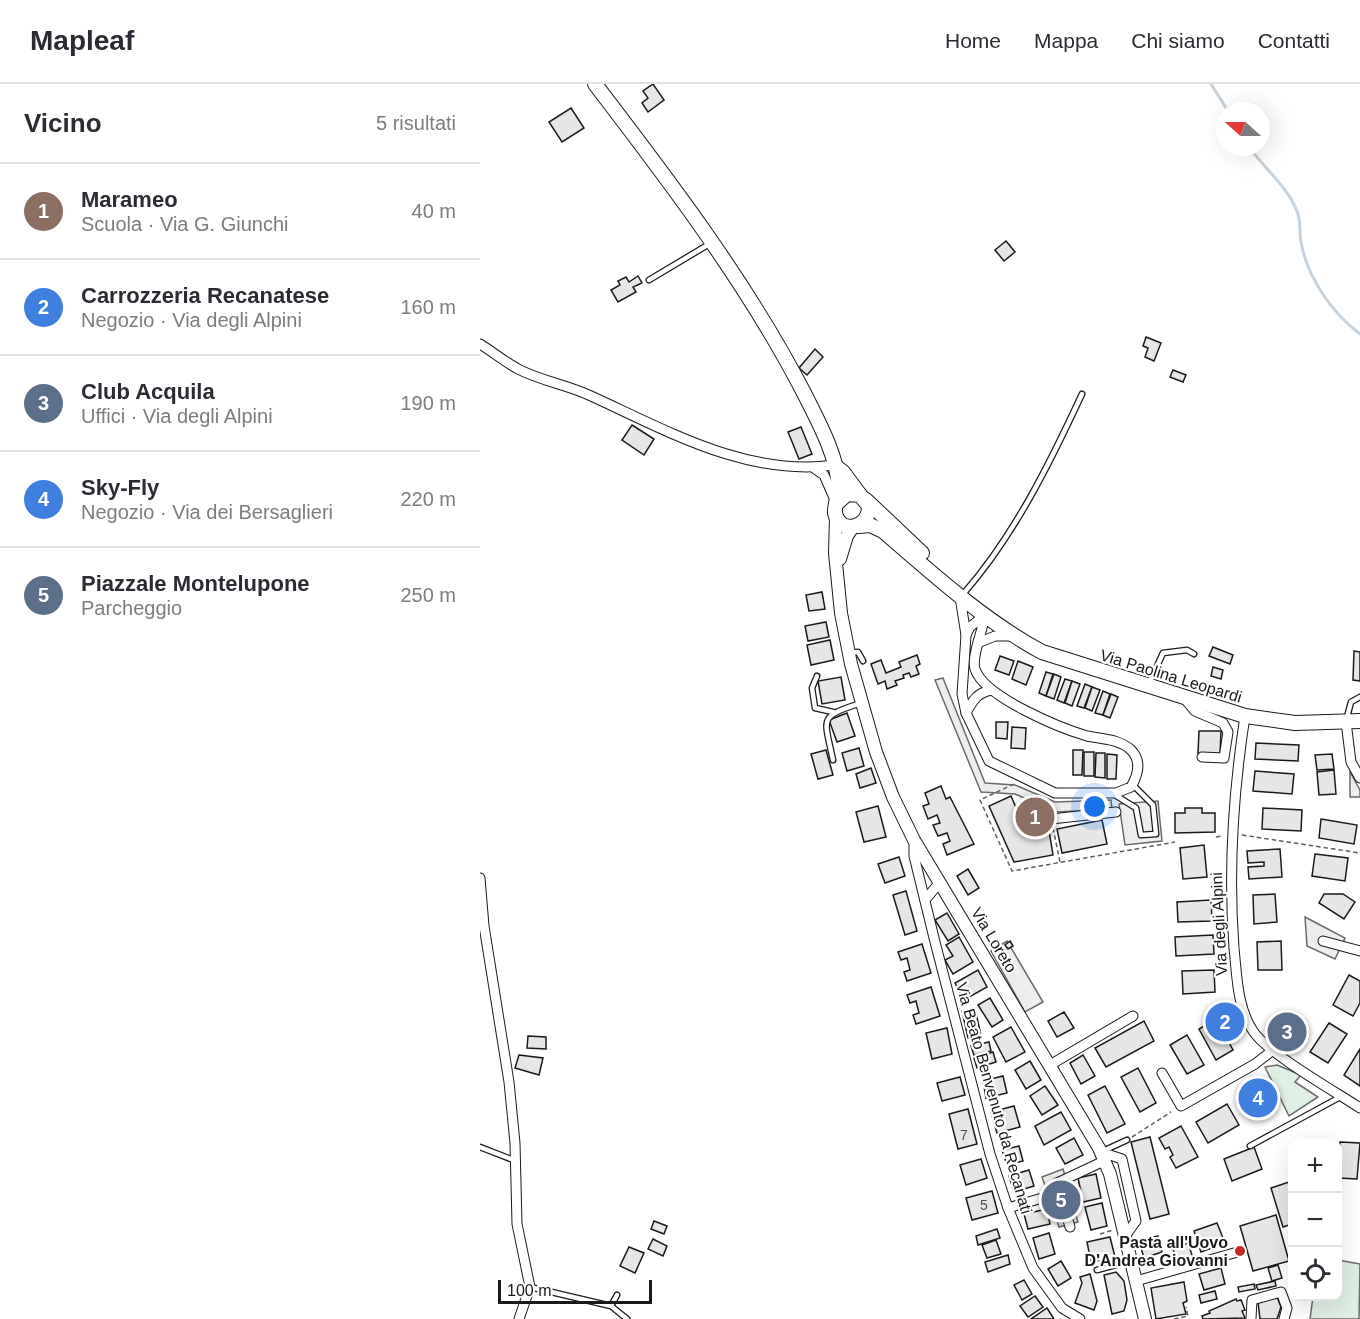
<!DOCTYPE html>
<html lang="it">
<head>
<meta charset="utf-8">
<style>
  :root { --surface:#fff; --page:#f7f7f7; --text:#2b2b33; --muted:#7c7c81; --line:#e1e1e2; --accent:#0b8043 }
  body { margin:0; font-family:Arial,sans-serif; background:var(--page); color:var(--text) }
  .controls { position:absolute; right:18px; bottom:18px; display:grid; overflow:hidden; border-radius:12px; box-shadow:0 6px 24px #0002 }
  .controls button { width:54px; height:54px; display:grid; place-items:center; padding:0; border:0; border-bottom:2px solid var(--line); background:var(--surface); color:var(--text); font:30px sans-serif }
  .compass { position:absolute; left:736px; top:18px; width:54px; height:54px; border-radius:50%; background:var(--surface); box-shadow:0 6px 24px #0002; rotate:291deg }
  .scale { position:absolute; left:18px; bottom:15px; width:154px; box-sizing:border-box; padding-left:6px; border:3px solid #1a1a1a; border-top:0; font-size:16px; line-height:21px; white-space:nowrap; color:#1a1a1a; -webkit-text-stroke:4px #fff; paint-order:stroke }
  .you { position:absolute; left:615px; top:723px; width:21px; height:21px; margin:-15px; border:4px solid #fff; border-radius:50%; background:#1a73e8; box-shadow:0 0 0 9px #1a73e833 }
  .badge { display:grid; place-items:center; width:39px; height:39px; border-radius:50%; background:var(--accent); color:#fff; font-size:20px; font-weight:700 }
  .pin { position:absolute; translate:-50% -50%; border:3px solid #fff; box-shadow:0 2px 6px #0006 }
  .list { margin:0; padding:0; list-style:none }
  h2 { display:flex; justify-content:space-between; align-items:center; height:78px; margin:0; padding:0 24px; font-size:26px }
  h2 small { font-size:20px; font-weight:400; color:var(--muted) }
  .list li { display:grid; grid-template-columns:39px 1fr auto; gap:18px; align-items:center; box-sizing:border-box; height:96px; padding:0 24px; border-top:2px solid var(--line) }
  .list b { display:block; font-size:22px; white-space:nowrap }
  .list p { margin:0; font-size:20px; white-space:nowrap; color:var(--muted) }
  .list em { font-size:20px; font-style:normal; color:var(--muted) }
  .icon { flex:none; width:33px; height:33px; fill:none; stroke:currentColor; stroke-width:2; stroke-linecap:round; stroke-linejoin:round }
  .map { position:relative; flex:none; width:880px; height:1235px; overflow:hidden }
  header { display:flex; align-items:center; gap:36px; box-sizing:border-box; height:84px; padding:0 30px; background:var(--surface); border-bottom:2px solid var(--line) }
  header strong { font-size:28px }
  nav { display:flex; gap:33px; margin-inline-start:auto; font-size:21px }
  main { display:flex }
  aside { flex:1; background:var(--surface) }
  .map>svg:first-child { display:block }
  .green { fill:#e0efe3; stroke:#6a6a6a; stroke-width:1.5 }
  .parking { fill:#ededed; stroke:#6a6a6a; stroke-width:1.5 }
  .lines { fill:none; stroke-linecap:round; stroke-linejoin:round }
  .stream { stroke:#c6d2dc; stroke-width:3 }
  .building { fill:#e6e6e6; stroke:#1a1a1a; stroke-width:1.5 }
  .service-casing { stroke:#1a1a1a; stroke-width:7 }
  .minor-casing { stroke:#1a1a1a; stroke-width:11 }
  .tertiary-casing { stroke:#1a1a1a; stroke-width:14 }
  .secondary-casing { stroke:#1a1a1a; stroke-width:16 }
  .path { stroke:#5f5f5f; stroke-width:1.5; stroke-dasharray:4.5 3; stroke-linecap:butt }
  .service { stroke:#fff; stroke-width:4.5 }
  .minor { stroke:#fff; stroke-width:9 }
  .tertiary { stroke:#fff; stroke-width:12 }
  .secondary { stroke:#fff; stroke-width:14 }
  .poi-dot { fill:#c62828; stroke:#fff; stroke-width:2 }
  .labels { text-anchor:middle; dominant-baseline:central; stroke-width:4.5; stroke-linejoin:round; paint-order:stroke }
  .number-label { font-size:14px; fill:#4d4d4d }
  .street-label { font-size:16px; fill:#1a1a1a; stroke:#fff }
  .poi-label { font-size:16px; font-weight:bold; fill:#1a1a1a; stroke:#fff; text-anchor:end }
</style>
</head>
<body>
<header>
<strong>Mapleaf</strong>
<nav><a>Home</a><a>Mappa</a><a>Chi siamo</a><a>Contatti</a></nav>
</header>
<main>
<aside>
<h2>Vicino<small>5 risultati</small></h2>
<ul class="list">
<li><span class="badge" style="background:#8d6e63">1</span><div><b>Marameo</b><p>Scuola · Via G. Giunchi</p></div><em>40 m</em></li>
<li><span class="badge" style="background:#3f7fe0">2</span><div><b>Carrozzeria Recanatese</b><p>Negozio · Via degli Alpini</p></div><em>160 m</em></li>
<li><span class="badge" style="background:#5c6f8a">3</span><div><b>Club Acquila</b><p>Uffici · Via degli Alpini</p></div><em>190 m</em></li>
<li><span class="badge" style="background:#3f7fe0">4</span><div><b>Sky-Fly</b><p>Negozio · Via dei Bersaglieri</p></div><em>220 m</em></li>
<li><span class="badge" style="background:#5c6f8a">5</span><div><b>Piazzale Montelupone</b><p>Parcheggio</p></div><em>250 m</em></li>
</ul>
</aside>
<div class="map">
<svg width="880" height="1235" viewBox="0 0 880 1235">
  <rect width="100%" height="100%" fill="#fff"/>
  <!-- green -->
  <g class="green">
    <path d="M797 981 821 991 815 998 838 1013 809 1032 785 983Z"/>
    <path d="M858 1176 880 1180 879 1235H830L833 1213 858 1212Z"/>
  </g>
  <!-- parking -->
  <g class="parking">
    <path d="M463 594 505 699 535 701 575 718 631 716 632 725 576 728 535 710 501 708 455 596Z"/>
    <path d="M870 688 880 706V713H870Z"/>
    <path d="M678 717 682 757 645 761 639 720Z"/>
    <path d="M825 833 865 854 855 875 827 862Z"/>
    <path d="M527 857 563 918 545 928 511 867Z"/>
    <path d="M583 1085 598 1138 579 1143 562 1093Z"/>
  </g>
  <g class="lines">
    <!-- stream -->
    <g class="stream">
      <path d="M731 0 748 27"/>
      <path d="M769 63C784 84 810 105 818 130 821 139 819 149 821 158 827 193 852 229 880 250"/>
    </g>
  </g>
  <!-- building -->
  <g class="building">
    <path d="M173 0 184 16 168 28 162 19 168 14 163 7Z"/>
    <path d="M91 24 104 44 82 58 69 38Z"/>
    <path d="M526 157 535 168 524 177 515 166Z"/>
    <path d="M158 192 162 199 153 203 156 208 138 218 131 206 140 201 138 197 146 193 149 198Z"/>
    <path d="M666 253 681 259 674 277 665 273 668 264 663 262Z"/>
    <path d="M335 265 343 273 327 291 319 284Z"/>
    <path d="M693 286 706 291 703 298 690 293Z"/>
    <path d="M152 341 174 355 164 371 142 356Z"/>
    <path d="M321 343 332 370 319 375 308 348Z"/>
    <path d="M342 508 345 525 329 527 326 511Z"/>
    <path d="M346 538 349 553 328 557 325 542Z"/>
    <path d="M350 556 354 576 331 581 327 561Z"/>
    <path d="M733 563 753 571 750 580 729 572Z"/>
    <path d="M874 567 880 568V597L873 596Z"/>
    <path d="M437 571 440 580 436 582 439 590 431 593 429 589 423 591 424 594 415 597 417 601 407 605 405 597 398 600 391 580 401 576 406 589 421 583 419 578Z"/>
    <path d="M520 572 534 577 529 591 515 586Z"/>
    <path d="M538 577 553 583 546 601 532 595Z"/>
    <path d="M733 583 743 586 741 595 731 592Z"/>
    <path d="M566 588 573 590 566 612 559 609Z"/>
    <path d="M574 590 581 593 574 615 566 612Z"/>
    <path d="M361 593 365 616 342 620 338 597Z"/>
    <path d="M585 595 592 597 584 619 577 616Z"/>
    <path d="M592 597 600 600 592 622 585 619Z"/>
    <path d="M605 600 612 603 604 624 597 622Z"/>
    <path d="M612 603 620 606 612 627 605 624Z"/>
    <path d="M623 607 630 610 623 631 615 629Z"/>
    <path d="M631 610 638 613 630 634 623 631Z"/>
    <path d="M367 629 375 652 357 658 349 636Z"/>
    <path d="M516 638H528L527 655 516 654Z"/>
    <path d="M532 643 546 644 545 665 531 664Z"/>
    <path d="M719 647H741L740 671 718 670Z"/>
    <path d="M776 659 819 661 818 677 775 675Z"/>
    <path d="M379 664 384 682 367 687 362 669Z"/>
    <path d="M346 666 353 691 338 695 331 670Z"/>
    <path d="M593 666H603L602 691H593Z"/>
    <rect x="604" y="668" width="10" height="24"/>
    <path d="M616 669H625V694L615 693Z"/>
    <path d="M627 670 637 671 636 695H627Z"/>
    <path d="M852 670 854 685 837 686 835 671Z"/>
    <path d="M391 684 396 699 380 704 376 690Z"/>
    <path d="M854 686 856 710 839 711 837 688Z"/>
    <path d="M775 687 814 690 812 710 773 707Z"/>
    <path d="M461 702 466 715 470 713 494 760 467 771 463 760 470 757 467 749 458 752 453 741 460 739 457 731 448 735 443 722 449 720 445 709Z"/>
    <path d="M531 712 548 751 569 747 573 771 534 778 509 722Z"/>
    <path d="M398 722 406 753 384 758 376 728Z"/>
    <path d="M705 724H722V729H735V748L695 749V729H705Z"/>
    <path d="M783 724 822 726 821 747 782 745Z"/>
    <path d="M841 735 877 741 874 760 839 754Z"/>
    <path d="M622 736 627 760 582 769 577 745Z"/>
    <path d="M724 761 727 793 703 795 700 764Z"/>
    <path d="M800 765 802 793 769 795 768 783 784 782V778L768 779 767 767Z"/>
    <path d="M835 770 868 774 865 797 832 792Z"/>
    <path d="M419 773 425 792 405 799 398 780Z"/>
    <path d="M488 785 499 804 488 811 477 792Z"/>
    <path d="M426 807 437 847 425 851 413 811Z"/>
    <path d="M795 810 797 838 774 840 773 811Z"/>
    <path d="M844 810H863L875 818 864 835 839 819Z"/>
    <path d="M731 816 732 837 698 838 697 818Z"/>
    <path d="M467 829 479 850 468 857 455 836Z"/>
    <path d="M733 851 734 870 696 872 695 853Z"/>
    <path d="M479 853 493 878 473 890 465 876 473 872 466 861Z"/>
    <path d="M530 857 533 862 528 865 525 861Z"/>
    <path d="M801 857 802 886H778L777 858Z"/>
    <path d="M442 860 451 889 427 897 424 888 430 886 427 874 421 876 418 868Z"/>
    <path d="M498 886 507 903 484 916 475 899Z"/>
    <path d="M734 886 735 908 703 910 702 887Z"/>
    <path d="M869 891 880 897V919L873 932 853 921Z"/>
    <path d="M451 903 460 932 436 940 433 931 439 929 436 917 430 919 427 911Z"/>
    <path d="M510 914 523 936 512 943 498 921Z"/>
    <path d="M495 924 501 952 488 954 482 927Z"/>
    <path d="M584 928 594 944 577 953 568 937Z"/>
    <path d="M736 935 753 966 736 976 719 945Z"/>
    <path d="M664 937 674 957 626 983 615 964Z"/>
    <path d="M849 939 867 950 848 979 830 968Z"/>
    <path d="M531 943 545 968 526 978 513 953Z"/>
    <path d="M467 944 472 970 452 975 446 949Z"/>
    <path d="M707 951 724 981 707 990 690 961Z"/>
    <path d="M48 952 66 953V965L47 964Z"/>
    <path d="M509 958 511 967 494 971 491 962Z"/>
    <path d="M880 965V1002L864 991Z"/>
    <path d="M513 968 516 978 497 984 494 974Z"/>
    <path d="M39 971 63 974 59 991 35 984Z"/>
    <path d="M603 971 615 992 601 1000 590 979Z"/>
    <path d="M550 977 561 996 546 1005 535 986Z"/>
    <path d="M658 984 676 1019 660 1028 641 993Z"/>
    <path d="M523 992 527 1009 506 1014 503 997Z"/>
    <path d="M480 993 485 1011 462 1017 457 999Z"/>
    <path d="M788 996 799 1016 768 1032 757 1013Z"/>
    <path d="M565 1002 578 1021 562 1031 550 1012Z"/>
    <path d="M625 1002 645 1040 627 1049 608 1011Z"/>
    <path d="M747 1020 759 1041 728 1059 716 1038Z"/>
    <path d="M534 1022 540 1043 517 1049 511 1028Z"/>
    <path d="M488 1025 497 1060 478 1065 469 1030Z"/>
    <path d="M581 1028 591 1046 564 1061 555 1042Z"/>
    <path d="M701 1042 718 1073 696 1084 690 1073 693 1071 689 1063 685 1065 679 1054Z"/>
    <path d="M670 1053 689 1130 670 1135 651 1058Z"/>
    <path d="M594 1054 603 1071 585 1080 576 1064Z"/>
    <path d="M860 1058 880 1059 877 1095 858 1094Z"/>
    <path d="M539 1062 543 1077 527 1081 522 1066Z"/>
    <path d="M774 1063 782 1085 752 1097 744 1075Z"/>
    <path d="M501 1075 507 1094 486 1101 480 1081Z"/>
    <path d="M549 1086 554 1102 534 1108 529 1092Z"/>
    <path d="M616 1090 621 1114 603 1118 598 1094Z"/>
    <path d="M812 1097V1140L803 1143 791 1104Z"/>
    <path d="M512 1107 518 1129 492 1136 486 1114Z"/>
    <path d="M622 1119 627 1142 611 1146 605 1123Z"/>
    <path d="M567 1125 570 1140 548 1145 544 1130Z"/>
    <path d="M796 1131 809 1177 773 1187 760 1142Z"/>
    <path d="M174 1137 187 1142 184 1150 171 1145Z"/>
    <path d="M737 1139 745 1159 721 1168 714 1147Z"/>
    <path d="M517 1145 520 1154 498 1161 496 1152Z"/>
    <path d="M569 1149 575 1170 559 1175 553 1154Z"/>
    <path d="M678 1152 682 1168 664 1174 659 1157Z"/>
    <path d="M630 1153 635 1173 611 1178 607 1158Z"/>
    <path d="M173 1155 187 1162 183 1172 168 1165Z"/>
    <path d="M516 1156 521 1170 507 1174 502 1161Z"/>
    <path d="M708 1159 713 1174 698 1180 693 1165Z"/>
    <path d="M149 1163 164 1169 155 1189 140 1182Z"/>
    <path d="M528 1171 530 1180 508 1188 505 1178Z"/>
    <path d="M581 1177 591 1194 578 1202 568 1185Z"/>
    <path d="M798 1181 802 1194 792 1197 788 1184Z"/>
    <path d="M741 1184 745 1200 724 1206 719 1190Z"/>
    <path d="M636 1188 644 1197 647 1216 644 1227 632 1230 624 1191Z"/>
    <path d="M610 1190 617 1217 614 1226 595 1219 602 1199 600 1193Z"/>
    <path d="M544 1196 552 1210 542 1216 534 1201Z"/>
    <path d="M795 1197 796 1202 778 1206 776 1201Z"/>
    <path d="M704 1198 707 1217 703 1219 706 1230 676 1235 671 1204Z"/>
    <path d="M774 1200 775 1205 759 1208 758 1203Z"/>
    <path d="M735 1207 737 1215 721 1219 719 1211Z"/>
    <path d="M555 1212 563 1223 548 1233 540 1222Z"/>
    <path d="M797 1213 801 1223 797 1235H780L778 1218Z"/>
    <path d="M756 1215 757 1217 761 1216 765 1226 762 1227 765 1234 723 1235 722 1232 730 1229 729 1227Z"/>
    <path d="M567 1224 574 1235H551Z"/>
  </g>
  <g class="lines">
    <!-- service casing -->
    <g class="service-casing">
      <g id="service">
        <path d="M169 196 231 159"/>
        <path d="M484 509C534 452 570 379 602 310"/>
        <path d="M369 569 378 568 383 577"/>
        <path d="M337 592 332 604 335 624 353 628"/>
        <path d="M669 600 683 569 707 566 714 570"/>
        <path d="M866 637 871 618 880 613"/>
        <path d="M353 676C344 633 338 633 381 619"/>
        <path d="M635 711 656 724 661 751 676 750 673 721 652 700"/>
        <path d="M770 1062 862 1012"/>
        <path d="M0 1063 36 1077"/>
        <path d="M623 1067 647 1056"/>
        <path d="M617 1186 651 1177"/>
        <path d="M50 1203 131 1222 147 1235"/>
        <path d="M131 1222 137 1211"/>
      </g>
    </g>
    <!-- minor casing -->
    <g class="minor-casing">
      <g id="minor">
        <path d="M0 260C13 268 25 278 38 285 61 297 88 301 111 312 188 347 267 393 354 381"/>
        <path d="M334 384 344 391 355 416"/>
        <path d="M480 513 486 551"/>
        <path d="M505 531C503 546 491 573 495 585 504 613 580 644 607 652 621 655 640 655 651 666 662 677 658 691 651 703L636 709H575L509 677 486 629 482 610 486 551 490 543Z"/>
        <path d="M500 558 515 552H533"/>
        <path d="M703 613 715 627 743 639 748 648 744 674 722 673"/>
        <path d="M486 629C493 616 497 609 511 606"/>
        <path d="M765 632C753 710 748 785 754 864 757 892 757 923 773 947 787 969 856 1008 880 1024"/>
        <path d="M866 638 871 678 880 694"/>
        <path d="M547 725 571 735 636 728"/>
        <path d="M434 756V772L455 858 510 1070 528 1124 553 1184 582 1224 600 1235"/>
        <path d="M0 794 4 842 29 998 35 1059 37 1140 50 1203 39 1235"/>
        <path d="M445 816 460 798"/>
        <path d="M843 857 880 867"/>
        <path d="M570 981 653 932"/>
        <path d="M682 989 701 1022 775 980 793 966"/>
        <path d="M621 1068 642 1075 656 1137 645 1152"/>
        <path d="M528 1124 569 1112 577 1099"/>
        <path d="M590 1143 577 1099 624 1077"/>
        <path d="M656 1197 754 1169"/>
        <path d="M771 1235 772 1216 801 1208 807 1224 804 1235"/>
      </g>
    </g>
    <!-- tertiary casing -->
    <g class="tertiary-casing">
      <g id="tertiary">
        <path d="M356 433 355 469 361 529 371 580 396 668 413 713 434 756 619 1064 630 1090 665 1235"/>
        <path d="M360 475 367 452 373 443"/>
      </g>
    </g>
    <!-- secondary casing -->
    <g class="secondary-casing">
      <g id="secondary">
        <path d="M115 0C190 98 267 199 324 309 338 337 357 371 359 403 359 412 354 421 355 429 360 452 390 444 389 422L380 411 367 410 357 419"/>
        <path d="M354 381 363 388 380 411"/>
        <path d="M386 416 442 469"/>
        <path d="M379 442 390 441 403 447C454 491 503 536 562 568L765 632 815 639 880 637"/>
      </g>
    </g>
    <!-- path -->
    <g class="path">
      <path d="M534 700 500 716 532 787 695 758"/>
      <path d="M573 744 580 778"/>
      <path d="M762 751 880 769"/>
      <path d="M736 753 743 752"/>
      <path d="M652 1053 691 1028"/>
      <path d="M620 1150 633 1146"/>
      <path d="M694 1235 708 1232 706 1223"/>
    </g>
    <!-- service -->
    <use href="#service" class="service"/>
    <!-- minor -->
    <use href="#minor" class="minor"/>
    <!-- tertiary -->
    <use href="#tertiary" class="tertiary"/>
    <!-- secondary -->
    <use href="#secondary" class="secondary"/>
  </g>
  <!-- markers -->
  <circle class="poi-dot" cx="760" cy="1167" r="6"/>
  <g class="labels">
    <!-- number labels -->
    <g class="number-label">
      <text x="484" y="1051">7</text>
      <text x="504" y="1121">5</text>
    </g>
    <!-- street labels -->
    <g class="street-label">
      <text transform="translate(691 592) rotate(17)">Via Paolina Leopardi</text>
      <text transform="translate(739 840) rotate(-93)">Via degli Alpini</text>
      <text transform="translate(514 856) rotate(59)">Via Loreto</text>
      <text transform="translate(514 1014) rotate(74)">Via Beato Benvenuto da Recanati</text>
    </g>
    <!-- poi labels -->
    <g class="poi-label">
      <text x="748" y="1158">Pasta all'Uovo<tspan x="748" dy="18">D'Andrea Giovanni</tspan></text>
    </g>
  </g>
</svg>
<div class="controls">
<button>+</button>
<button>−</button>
<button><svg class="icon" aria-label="locate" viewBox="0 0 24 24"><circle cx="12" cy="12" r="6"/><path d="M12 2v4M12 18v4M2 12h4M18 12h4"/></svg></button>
</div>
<svg class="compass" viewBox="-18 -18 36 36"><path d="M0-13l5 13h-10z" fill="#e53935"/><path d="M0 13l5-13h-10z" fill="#7c7c81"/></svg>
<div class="scale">100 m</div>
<div class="you"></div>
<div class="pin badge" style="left:555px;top:733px;background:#8d6e63">1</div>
<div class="pin badge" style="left:745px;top:938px;background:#3f7fe0">2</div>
<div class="pin badge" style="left:807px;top:948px;background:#5c6f8a">3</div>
<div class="pin badge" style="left:778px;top:1014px;background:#3f7fe0">4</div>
<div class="pin badge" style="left:581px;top:1116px;background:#5c6f8a">5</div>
</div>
</main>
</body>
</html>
